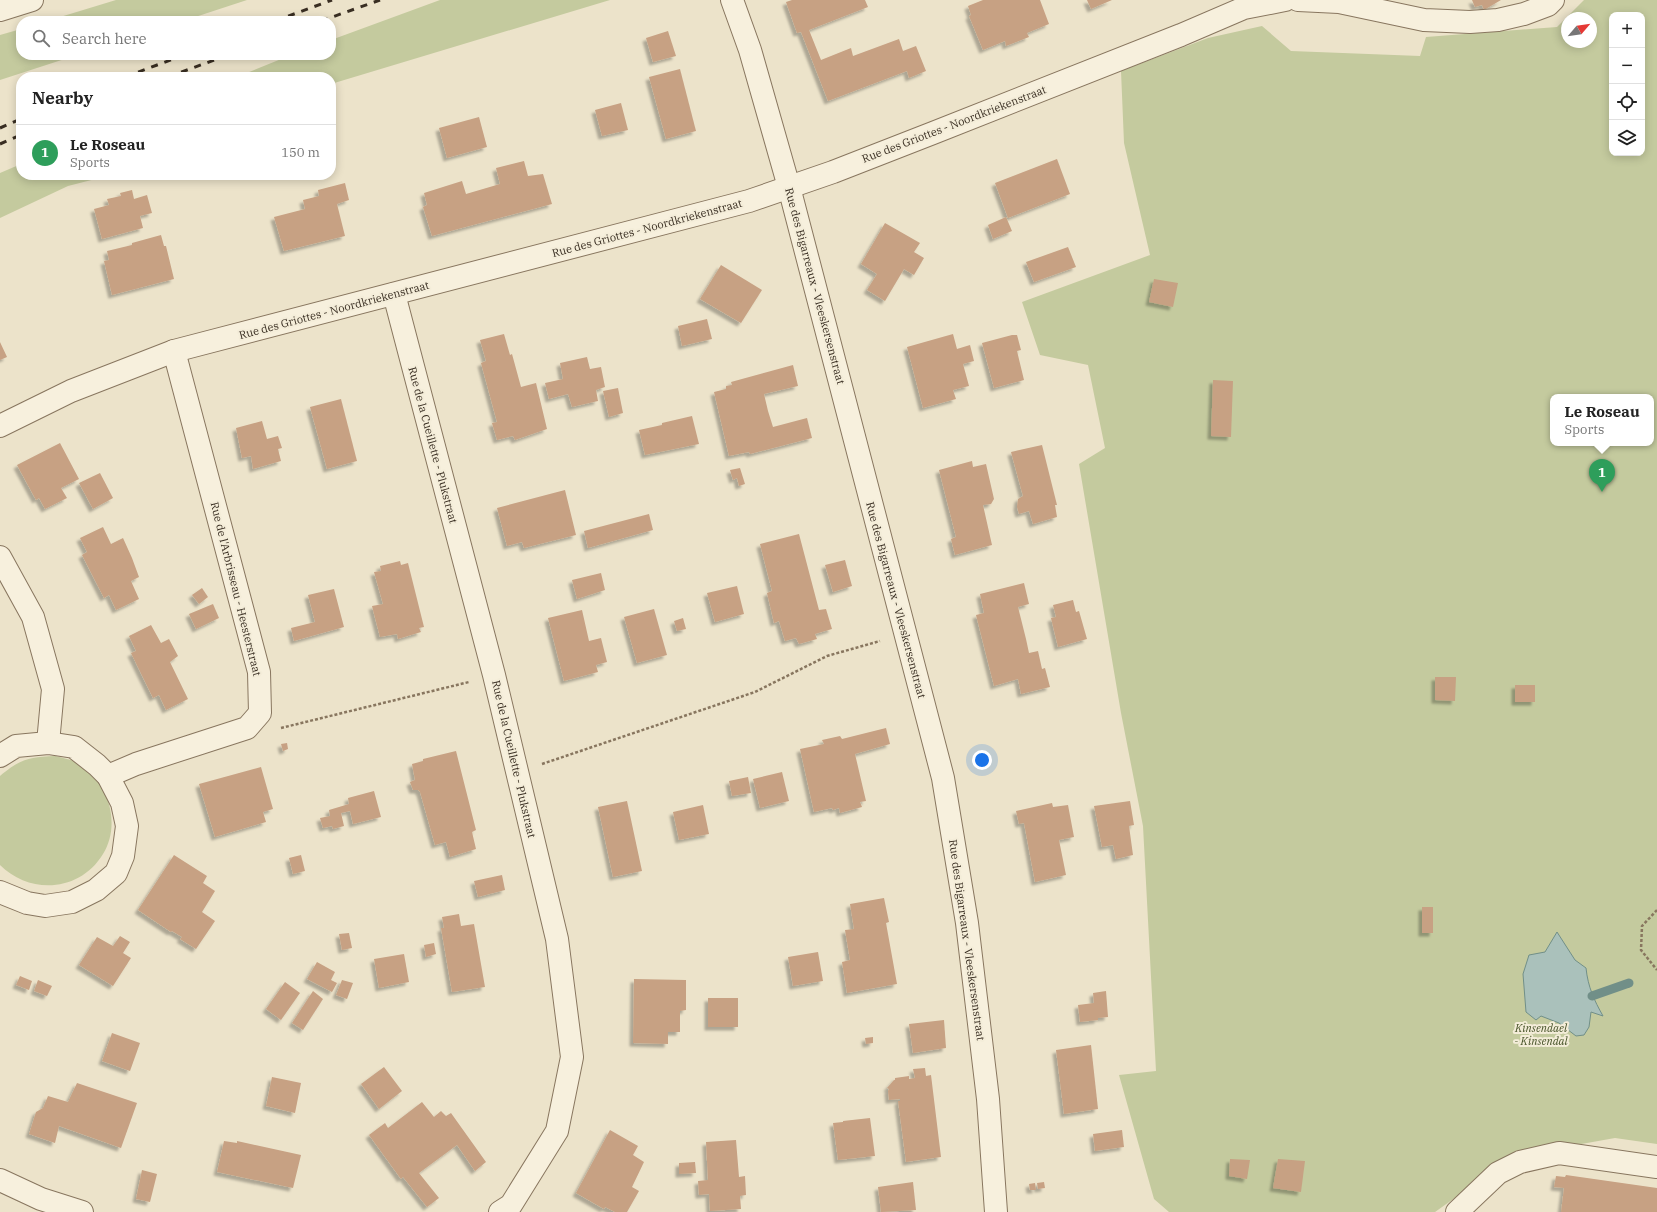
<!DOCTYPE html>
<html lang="en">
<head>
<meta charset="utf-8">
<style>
  :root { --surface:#fff; --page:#f2f2f2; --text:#222; --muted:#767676; --line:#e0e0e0; --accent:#d93025 }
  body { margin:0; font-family:"IBM Plex Serif",serif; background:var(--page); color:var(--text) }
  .controls { position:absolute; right:12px; top:12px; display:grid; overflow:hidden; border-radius:8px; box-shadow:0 2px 10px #0003 }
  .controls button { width:36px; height:36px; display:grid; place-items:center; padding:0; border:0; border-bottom:1px solid var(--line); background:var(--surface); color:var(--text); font:20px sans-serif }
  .compass { position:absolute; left:1561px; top:12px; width:36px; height:36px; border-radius:50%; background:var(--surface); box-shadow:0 2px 10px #0003; rotate:61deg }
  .you { position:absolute; left:982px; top:760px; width:14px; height:14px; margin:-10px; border:3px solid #fff; border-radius:50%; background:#1a73e8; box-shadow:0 0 0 6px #1a73e833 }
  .badge { display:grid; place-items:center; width:26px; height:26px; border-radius:50%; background:var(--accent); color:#fff; font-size:13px; font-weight:700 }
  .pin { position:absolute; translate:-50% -33px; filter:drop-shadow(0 1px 2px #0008) }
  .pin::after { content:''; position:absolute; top:21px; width:14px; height:12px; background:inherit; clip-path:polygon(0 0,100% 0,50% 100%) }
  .popup { position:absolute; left:1550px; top:394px; width:104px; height:52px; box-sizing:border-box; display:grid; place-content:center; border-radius:8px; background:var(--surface); filter:drop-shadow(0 1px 3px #0005); font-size:13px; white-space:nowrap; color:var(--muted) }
  .popup b { font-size:15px; color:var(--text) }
  .popup::after { content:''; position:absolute; left:50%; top:100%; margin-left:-8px; border:8px solid transparent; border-top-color:var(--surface) }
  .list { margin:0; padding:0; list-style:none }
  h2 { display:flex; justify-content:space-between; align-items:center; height:52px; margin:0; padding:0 16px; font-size:17px }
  h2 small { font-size:13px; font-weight:400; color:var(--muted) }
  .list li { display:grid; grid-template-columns:26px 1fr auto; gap:12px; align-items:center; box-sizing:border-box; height:56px; padding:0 16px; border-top:1px solid var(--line) }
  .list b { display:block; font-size:15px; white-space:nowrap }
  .list p { margin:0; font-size:13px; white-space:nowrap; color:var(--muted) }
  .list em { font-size:13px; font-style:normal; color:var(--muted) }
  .icon { flex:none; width:22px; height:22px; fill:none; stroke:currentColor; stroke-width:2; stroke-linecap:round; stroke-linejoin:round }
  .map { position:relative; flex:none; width:1657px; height:1212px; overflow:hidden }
  .search { position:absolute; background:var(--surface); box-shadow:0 2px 10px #0003; left:16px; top:16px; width:320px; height:44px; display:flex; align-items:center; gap:10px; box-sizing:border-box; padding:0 14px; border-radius:16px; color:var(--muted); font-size:15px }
  .panel { position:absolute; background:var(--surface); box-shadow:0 2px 10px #0003; left:16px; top:72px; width:320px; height:108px; border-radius:16px }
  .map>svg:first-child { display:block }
  .green { fill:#c4ca9e; fill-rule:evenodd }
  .water { fill:#aac1bb; stroke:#718f88 }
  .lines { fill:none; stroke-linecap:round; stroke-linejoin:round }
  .stream { stroke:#718f88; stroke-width:9 }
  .building { fill:#c7a183; filter:url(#shadow) }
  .street-casing { stroke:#88765f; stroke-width:24 }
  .path { stroke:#88765f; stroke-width:2.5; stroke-dasharray:3 2; stroke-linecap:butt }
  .street { stroke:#f7f0dd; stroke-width:22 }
  .rail { stroke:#392e22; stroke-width:3; stroke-dasharray:7 7; stroke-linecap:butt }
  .labels { text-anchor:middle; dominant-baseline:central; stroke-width:4; stroke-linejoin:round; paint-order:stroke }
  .street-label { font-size:11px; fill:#392e22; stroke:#f4edd9 }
  .park-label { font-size:11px; font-style:italic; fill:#48542a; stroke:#f4edd9 }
</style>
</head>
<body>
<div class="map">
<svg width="1657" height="1212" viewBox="0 0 1657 1212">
  <defs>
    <filter id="shadow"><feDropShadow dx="-3.5" dy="3.5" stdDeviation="1" flood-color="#0004"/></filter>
  </defs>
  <rect width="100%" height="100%" fill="#ece3ca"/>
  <!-- green -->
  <g class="green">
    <path d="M116 0H247L183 21H47Z"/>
    <path d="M440 0H610L331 84V77H237L291 55H331V40Z"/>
    <path d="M1584 0H1657V1144L1615 1138 1514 1156 1435 1212H1169L1154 1199 1119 1075 1156 1071 1143 826 1121 713 1079 464 1105 448 1088 365 1040 355 1022 302 1150 255 1124 143 1121 71 1208 38 1262 26 1291 51 1420 56 1426 37 1557 27ZM1612 15H1642V153H1612ZM1567 18H1591V42H1567ZM1553 397H1651V443H1553Z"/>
    <path d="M21 29V55H77L0 80V35Z"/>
    <path d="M21 164V175H111L68 186 0 218V173Z"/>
    <path d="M55 756C62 758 70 759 76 762 108 779 122 823 103 854 80 892 30 895 0 865V776C20 759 29 757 55 756Z"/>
  </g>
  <!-- water -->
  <path class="water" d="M1557 932 1575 960 1586 968C1588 987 1594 1000 1603 1016L1591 1012 1589 1027 1584 1035 1576 1036 1559 1023 1541 1016 1536 1020 1526 1012 1523 974 1529 955 1545 952Z"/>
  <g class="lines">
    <!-- stream -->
    <path class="stream" d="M1592 996 1629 983"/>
  </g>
  <!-- building -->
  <g class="building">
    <path d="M792 0H865L868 7 809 30 821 60 851 48 853 56 899 39 903 51 916 46 926 71 909 78 907 71 828 101 801 32 797 33 786 2Z"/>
    <path d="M983 0H1040L1049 24 1027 33 1029 37 1006 46 1005 41 983 50 969 16 971 15 968 6Z"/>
    <path d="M1087 0H1112L1091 9Z"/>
    <path d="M1472 0H1501L1484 10 1482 5 1475 7Z"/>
    <path d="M668 31 676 56 653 62 646 38Z"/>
    <path d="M680 69 696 131 666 139 649 77Z"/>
    <path d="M621 103 628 130 602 136 595 110Z"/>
    <path d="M479 117 487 147 447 158 439 128Z"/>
    <path d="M1057 159 1070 194 1008 218 995 183Z"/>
    <path d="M524 161 528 176 543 174 552 204 432 236 423 207 427 205 424 193 462 181 466 194 500 184 496 168Z"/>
    <path d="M345 183 349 200 337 204 345 236 284 251 274 217 305 209 303 200 319 196 318 190Z"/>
    <path d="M132 190 134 199 147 195 152 213 140 216 143 228 102 239 94 209 109 205 107 199 121 196 120 193Z"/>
    <path d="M1006 217 1012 231 993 239 988 225Z"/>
    <path d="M885 223 920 243 914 252 924 258 914 275 904 269 885 301 867 290 877 274 861 264Z"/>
    <path d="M161 235 164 246H166L174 279 112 295 104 261 109 260 107 251 132 245V243Z"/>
    <path d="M1068 247 1076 267 1034 282 1026 262Z"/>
    <path d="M721 265 762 290 741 323 700 299Z"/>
    <path d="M1154 279 1178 283 1173 307 1149 302Z"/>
    <path d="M707 319 712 339 682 346 678 326Z"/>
    <path d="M504 334 510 355 512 354 521 387 536 383 547 429 515 440 513 436 497 440 492 423 497 422 481 363 486 361 480 340Z"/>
    <path d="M953 334 957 349 970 345 974 361 963 364 969 386 953 390 956 399 923 408 907 347Z"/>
    <path d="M1012 335H1017L1021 350 1017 351 1024 380 994 388 982 343Z"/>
    <path d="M0 342 7 357 0 360Z"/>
    <path d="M587 357 590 369 601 367 605 387 596 390 598 401 572 407 568 394 549 399 545 383 563 379 560 363Z"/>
    <path d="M793 365 798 386 764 394 768 411 773 427 807 418 812 438 750 454 749 452 729 456 714 392 726 389V386L732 385 731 382Z"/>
    <path d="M1213 380 1233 381 1231 437 1211 436Z"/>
    <path d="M618 388 623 413 609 417 603 391Z"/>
    <path d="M341 399 357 461 327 469 310 407Z"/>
    <path d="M692 416 699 444 645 455 639 430 662 425V423Z"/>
    <path d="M262 421 267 439 278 436 282 448 278 449 281 461 253 469 251 456 242 458 236 428Z"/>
    <path d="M60 443 79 479 61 488 67 498 45 509 39 498 36 500 17 465Z"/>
    <path d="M1042 445 1057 505H1055L1057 517 1033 524 1029 511 1019 514 1017 507 1018 499 1023 496 1011 452Z"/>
    <path d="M972 461 973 467 986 464 994 499 991 504 983 505 992 545 955 555 951 539 956 537 939 470Z"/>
    <path d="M740 468 745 484 739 486 737 478 733 480 730 470Z"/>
    <path d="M100 473 113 498 93 509 79 483Z"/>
    <path d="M565 490 576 535 524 548 522 542 507 546 497 508Z"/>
    <path d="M649 514 653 530 588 548 584 531Z"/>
    <path d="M103 527 111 544 123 538 132 558 139 577 131 581 139 599 116 610 109 595 104 598 82 555 87 552 80 538Z"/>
    <path d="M799 534 819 610 826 609 832 629 815 634 817 639 799 644 796 638 785 641 779 621 774 623 767 593 772 591 760 544Z"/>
    <path d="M845 560 852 586 833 592 825 565Z"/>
    <path d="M400 561 401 565 408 563 424 627 419 628 421 632 398 639 397 634 380 637 372 606 383 604 374 572 381 571 380 566Z"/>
    <path d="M601 573 605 590 577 599 572 580Z"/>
    <path d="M1024 583 1029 604 1018 607 1026 639 1029 653 1038 651 1042 669 1045 668 1050 687 1021 694 1018 679 994 686 976 615 984 613 980 594Z"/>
    <path d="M737 586 744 614 715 622 707 593Z"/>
    <path d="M202 588 208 597 199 604 192 595Z"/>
    <path d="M334 589 344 627 294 641 291 628 315 622 308 595Z"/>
    <path d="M1073 600 1076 612 1079 611 1087 639 1058 647 1051 618 1056 617 1053 605Z"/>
    <path d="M213 604 219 618 196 629 189 614Z"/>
    <path d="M654 609 667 655 637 663 624 617Z"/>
    <path d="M582 610 589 641 601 638 607 662 596 665 598 672 564 681 548 618Z"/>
    <path d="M683 618 686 629 677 631 674 621Z"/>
    <path d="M151 625 161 643 169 639 178 656 170 662 188 699 166 710 159 695 153 698 131 653 136 651 129 636Z"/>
    <path d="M1435 677H1456L1455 701 1435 700Z"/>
    <rect x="1515" y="685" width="20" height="17"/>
    <path d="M886 728 890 744 855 754 866 801 860 802 862 807 840 813 839 808 833 810 832 808 814 812 800 749 824 744 822 740 840 736 842 739Z"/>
    <path d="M287 743 288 749 283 751 281 744Z"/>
    <path d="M456 751 476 830 472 832 476 849 450 857 446 842 435 845 420 792 418 790H413L410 782 415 780 412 764 423 761V759Z"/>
    <path d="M261 767 273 809 263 812 266 822 215 837 199 784Z"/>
    <path d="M782 772 789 801 760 808 753 779Z"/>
    <path d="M748 777 751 793 732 796 729 781Z"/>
    <path d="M374 791 381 817 353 824 350 811 341 813 344 826 333 829 332 826 323 828 320 818 330 816 329 810 349 804 348 798Z"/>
    <path d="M627 801 642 871 613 877 598 807Z"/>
    <path d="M1130 801 1134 825 1129 826 1133 855 1116 859 1113 845 1102 847 1094 806Z"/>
    <path d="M1052 803 1053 807 1068 805 1074 837 1059 840 1066 875 1035 882 1024 823 1019 824 1016 811Z"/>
    <path d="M703 805 709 834 679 840 673 812Z"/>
    <path d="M174 855 207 876 203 883 215 891 202 912 215 921 196 949 180 939 182 937 172 931 171 932 138 910Z"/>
    <path d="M301 855 305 871 293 874 289 858Z"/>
    <path d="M502 875 505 890 478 897 474 881Z"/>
    <path d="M884 898 889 922 886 923 897 984 847 993 842 962 850 960 845 930 854 929 850 904Z"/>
    <rect x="1422" y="907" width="11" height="26"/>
    <path d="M459 914 461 926 474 924 485 987 452 992 441 928H444L442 917Z"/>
    <path d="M349 933 352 948 342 950 339 934Z"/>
    <path d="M120 936 130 942 123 953 131 958 113 986 79 965 97 937 113 946Z"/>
    <path d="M434 943 436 954 426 957 424 945Z"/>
    <path d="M818 952 823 981 793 986 788 957Z"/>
    <path d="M404 954 409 982 379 988 374 959Z"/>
    <path d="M317 962 335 972 331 980 337 983 332 992 307 979Z"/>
    <path d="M20 976 32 981 29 990 16 985Z"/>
    <path d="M634 979 686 980V1010L680 1011V1032H668V1044L633 1043Z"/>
    <path d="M38 980 52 986 47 996 34 991Z"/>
    <path d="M342 980 353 983 347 999 336 995Z"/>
    <path d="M285 982 300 993 281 1020 266 1009Z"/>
    <path d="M313 991 323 999 303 1030 292 1023Z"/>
    <path d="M1106 991 1108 1017 1098 1018V1020L1080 1022 1078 1005 1094 1003 1093 993Z"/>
    <rect x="708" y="998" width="30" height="29"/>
    <path d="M944 1020 946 1048 913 1053 909 1024Z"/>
    <path d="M112 1033 140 1043 130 1071 102 1061Z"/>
    <path d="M873 1037V1043L866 1044 865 1038Z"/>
    <path d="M1091 1045 1098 1109 1064 1114 1056 1050Z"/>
    <path d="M384 1067 402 1091 379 1109 361 1084Z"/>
    <path d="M925 1068 926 1076 931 1075 941 1157 906 1162 898 1101H900V1099L889 1100 888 1091 889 1089 887 1088 894 1080H895V1078L909 1076V1079L915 1078 913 1069Z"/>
    <path d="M272 1077 301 1083 295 1113 266 1106Z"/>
    <path d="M77 1083 137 1103 121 1148 59 1126 55 1143 29 1134 36 1112 43 1108 48 1096 68 1102Z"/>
    <path d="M422 1102 434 1117 441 1111 446 1116 451 1113 486 1162 475 1171 457 1145 419 1173 439 1198 427 1207 403 1177 401 1179 369 1135 385 1123 388 1128Z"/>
    <path d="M870 1118 875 1156 838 1160 833 1123 843 1122V1121Z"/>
    <path d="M610 1130 638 1146 633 1155 644 1162 632 1187 639 1191 627 1212H615L605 1207 604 1209 576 1193Z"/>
    <path d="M1122 1130 1124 1147 1095 1151 1093 1134Z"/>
    <path d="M736 1140 739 1177 745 1176 746 1195 740 1196 741 1209 710 1211 709 1194 699 1195 698 1181 708 1180 706 1142Z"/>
    <path d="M224 1141 237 1143V1141L301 1155 293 1188 217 1172Z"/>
    <path d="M1230 1159 1250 1160 1247 1179 1229 1176Z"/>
    <path d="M1278 1159 1305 1161 1301 1192 1273 1188Z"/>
    <path d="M695 1162 696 1173 679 1174V1163Z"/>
    <path d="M142 1170 157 1174 150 1202 136 1199Z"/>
    <path d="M1566 1175 1657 1188V1212H1561L1564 1188 1554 1187 1556 1176 1565 1177Z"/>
    <path d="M913 1182 916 1210 881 1212 878 1187Z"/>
    <path d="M1044 1182 1045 1188 1038 1189 1037 1183Z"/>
    <path d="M1035 1183 1036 1190H1030L1029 1184Z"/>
  </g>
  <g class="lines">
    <!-- street casing -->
    <g class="street-casing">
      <g id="street">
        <path d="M732 0 750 50 789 187 943 778 967 923 988 1099 996 1212"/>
        <path d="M1298 0 1339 2 1424 20 1470 22 1498 20 1524 14 1548 5 1553 0"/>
        <path d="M0 10 32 0"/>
        <path d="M394 294 494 675 557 939 572 1057 557 1131 511 1205 500 1212"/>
        <path d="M0 426 71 391 174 351 749 201 833 172 933 133 1181 35 1244 8 1285 0"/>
        <path d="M0 557 33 617 53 689 48 743"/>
        <path d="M0 756 16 746 48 743 74 747 97 765 108 776 122 803 127 826 123 856 116 873 96 890 72 902 45 906 27 903 0 892"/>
        <path d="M108 776 136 764 247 728 260 713 259 672 174 351"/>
        <path d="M0 1180 41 1199 82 1212"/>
        <path d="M1457 1212 1498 1173 1520 1162 1559 1153 1657 1167"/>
      </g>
    </g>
    <!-- path -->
    <g class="path">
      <path d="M281 728 469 682"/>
      <path d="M542 764 755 692 827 656 880 641"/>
      <path d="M1657 910 1642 926 1641 950 1657 970"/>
    </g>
    <!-- street -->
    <use href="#street" class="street"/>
    <!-- rail -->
    <g class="rail">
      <path d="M275 21 332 0"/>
      <path d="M321 21 380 0"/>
      <path d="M125 77 184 55"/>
      <path d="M168 77 228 55"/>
      <path d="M0 128 21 119"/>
      <path d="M0 144 21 135"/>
    </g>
  </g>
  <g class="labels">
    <!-- street labels -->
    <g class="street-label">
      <text transform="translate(954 124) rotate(-21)">Rue des Griottes - Noordkriekenstraat</text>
      <text transform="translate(647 228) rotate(-15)">Rue des Griottes - Noordkriekenstraat</text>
      <text transform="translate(815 286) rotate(75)">Rue des Bigarreaux - Vleeskersenstraat</text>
      <text transform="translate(334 310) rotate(-15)">Rue des Griottes - Noordkriekenstraat</text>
      <text transform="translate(433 445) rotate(75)">Rue de la Cueillette - Plukstraat</text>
      <text transform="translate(236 589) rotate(76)">Rue de l'Arbrisseau - Heesterstraat</text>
      <text transform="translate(896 600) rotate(75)">Rue des Bigarreaux - Vleeskersenstraat</text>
      <text transform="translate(514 759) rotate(77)">Rue de la Cueillette - Plukstraat</text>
      <text transform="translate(967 940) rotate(82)">Rue des Bigarreaux - Vleeskersenstraat</text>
    </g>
    <!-- park labels -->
    <g class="park-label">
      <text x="1541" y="1028">Kinsendael<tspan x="1541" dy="13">- Kinsendal</tspan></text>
    </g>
  </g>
</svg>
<div class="controls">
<button>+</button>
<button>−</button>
<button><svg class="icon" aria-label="locate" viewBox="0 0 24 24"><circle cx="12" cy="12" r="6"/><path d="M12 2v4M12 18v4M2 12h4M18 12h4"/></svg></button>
<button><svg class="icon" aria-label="layers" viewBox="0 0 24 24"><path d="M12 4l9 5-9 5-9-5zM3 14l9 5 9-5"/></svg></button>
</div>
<svg class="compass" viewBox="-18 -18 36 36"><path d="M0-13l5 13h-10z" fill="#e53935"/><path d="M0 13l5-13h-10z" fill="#767676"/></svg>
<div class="you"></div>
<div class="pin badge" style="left:1602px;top:492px;background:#2e9e5b">1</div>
<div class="popup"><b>Le Roseau</b>Sports</div>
<div class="search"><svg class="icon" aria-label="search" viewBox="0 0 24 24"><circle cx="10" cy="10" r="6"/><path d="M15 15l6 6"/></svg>Search here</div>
<section class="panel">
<h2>Nearby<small></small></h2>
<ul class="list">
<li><span class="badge" style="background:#2e9e5b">1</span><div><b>Le Roseau</b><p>Sports</p></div><em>150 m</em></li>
</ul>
</section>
</div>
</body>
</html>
